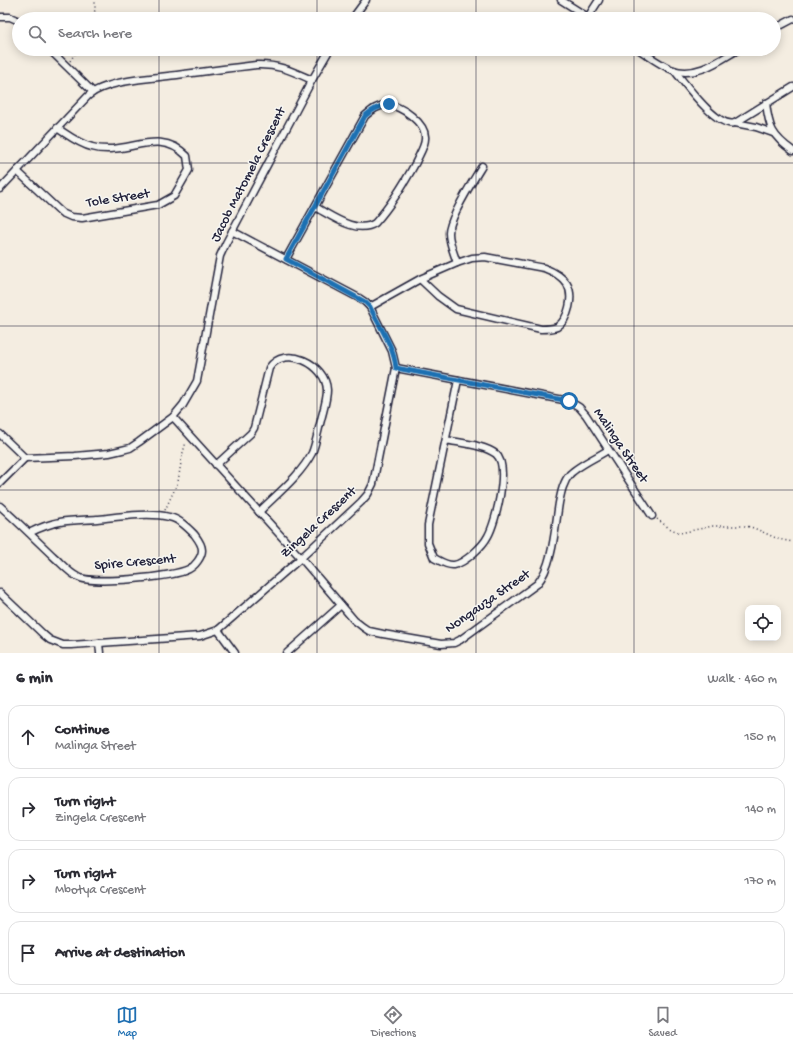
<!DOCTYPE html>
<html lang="en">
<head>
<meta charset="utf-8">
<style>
  :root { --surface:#fff; --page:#f7f7f7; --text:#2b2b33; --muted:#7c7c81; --line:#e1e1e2; --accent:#1f6fb2 }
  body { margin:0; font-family:"Gochi Hand",sans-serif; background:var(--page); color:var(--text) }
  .controls { position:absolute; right:12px; bottom:12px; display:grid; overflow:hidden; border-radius:8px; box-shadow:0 2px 10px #0003 }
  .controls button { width:36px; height:36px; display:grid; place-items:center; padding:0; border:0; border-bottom:1px solid var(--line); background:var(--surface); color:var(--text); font:20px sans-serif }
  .stop { position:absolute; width:12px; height:12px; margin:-9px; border:3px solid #1f6fb2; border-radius:50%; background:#fff }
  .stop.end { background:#1f6fb2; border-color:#fff; box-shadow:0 1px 4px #0008 }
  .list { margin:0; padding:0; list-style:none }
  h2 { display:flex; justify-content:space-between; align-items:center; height:52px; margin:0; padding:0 16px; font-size:17px }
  h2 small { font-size:13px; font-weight:400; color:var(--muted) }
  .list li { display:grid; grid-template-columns:26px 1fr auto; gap:12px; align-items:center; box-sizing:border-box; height:64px; margin:0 8px 8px; padding:0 8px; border:1px solid var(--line); border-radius:12px }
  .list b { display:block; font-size:15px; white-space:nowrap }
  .list p { margin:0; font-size:13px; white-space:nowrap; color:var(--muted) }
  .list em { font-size:13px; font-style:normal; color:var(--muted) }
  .icon { flex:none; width:22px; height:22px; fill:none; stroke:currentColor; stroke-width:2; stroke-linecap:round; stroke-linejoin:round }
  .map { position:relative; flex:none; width:793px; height:653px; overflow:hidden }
  .search { position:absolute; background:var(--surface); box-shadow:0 2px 10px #0003; left:12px; right:12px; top:12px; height:44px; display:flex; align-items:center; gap:10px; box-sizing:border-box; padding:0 14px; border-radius:22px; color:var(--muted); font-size:15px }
  .sheet { height:340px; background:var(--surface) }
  nav { display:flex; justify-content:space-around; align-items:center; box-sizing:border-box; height:56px; border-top:1px solid var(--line); background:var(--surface); font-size:11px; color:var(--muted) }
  nav a { display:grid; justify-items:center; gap:2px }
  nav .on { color:var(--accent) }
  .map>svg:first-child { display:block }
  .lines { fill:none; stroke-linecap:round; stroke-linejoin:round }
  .street-casing { stroke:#22223b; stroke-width:9 }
  .path { stroke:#22223b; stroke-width:1.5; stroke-dasharray:1 3; stroke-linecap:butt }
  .street { stroke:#f6f6f2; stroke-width:6 }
  .route { stroke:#1f6fb2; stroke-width:5 }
  .grid { fill:none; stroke:#22223b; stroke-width:1; stroke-opacity:0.55 }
  .labels { text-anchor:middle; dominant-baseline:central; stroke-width:3; stroke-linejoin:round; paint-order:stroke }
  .street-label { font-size:14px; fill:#22223b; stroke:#f6f6f2 }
</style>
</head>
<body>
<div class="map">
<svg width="793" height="653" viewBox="0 0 793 653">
  <rect width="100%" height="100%" fill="#f4ede1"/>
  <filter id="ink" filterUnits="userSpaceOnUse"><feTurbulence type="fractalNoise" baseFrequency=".025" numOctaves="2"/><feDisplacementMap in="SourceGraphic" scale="8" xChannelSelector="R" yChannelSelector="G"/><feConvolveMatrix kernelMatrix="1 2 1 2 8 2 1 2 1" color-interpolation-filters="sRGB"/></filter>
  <g filter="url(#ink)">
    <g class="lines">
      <!-- street casing -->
      <g class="street-casing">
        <g id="street">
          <path d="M561 0 591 19"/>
          <path d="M0 17H10L19 21"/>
          <path d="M588 17 599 0"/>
          <path d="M352 19 366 0"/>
          <path d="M774 29 793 19"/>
          <path d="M49 49 93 92"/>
          <path d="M638 49C649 56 660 65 673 70 697 78 720 60 739 49"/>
          <path d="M674 70C684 82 717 129 735 123L793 87"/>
          <path d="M766 103C769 128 772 136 793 151"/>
          <path d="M735 123 756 127 773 133"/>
          <path d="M17 171 62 213 71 217 82 218 158 205 174 196 189 170 187 156C158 126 126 157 92 147 79 144 68 135 57 128"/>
          <path d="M0 189 88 96C106 80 153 78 177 75 203 72 229 68 256 65 278 64 292 71 312 80"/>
          <path d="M286 259 365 116C372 110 378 105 387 105 400 104 427 124 425 139 425 146 419 155 416 162 404 184 392 204 375 223 357 235 332 216 315 207"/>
          <path d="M457 263C454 253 449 243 449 233 449 218 474 179 482 166"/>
          <path d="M370 307 420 279 457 263 472 258 485 257 544 268C552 271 561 275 567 284 574 296 569 319 557 327 552 329 546 329 541 329L456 309 438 296 420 279"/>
          <path d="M396 368 569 401 579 407 586 415 652 516"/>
          <path d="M173 417 301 558 354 620 363 627 369 631 383 634 441 644 454 643 460 640 537 584C553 566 555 527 559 503 561 493 563 482 570 474 579 465 597 457 608 450"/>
          <path d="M0 434 25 458 75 456 109 453 122 450 130 448 139 442 173 417 183 405 197 381 220 256 226 243 312 80 330 49"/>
          <path d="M446 440C460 443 485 445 496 454 510 466 496 522 488 536 483 546 465 563 454 565 447 566 440 561 434 558L428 543V525L458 380"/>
          <path d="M216 465 251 433 254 428 269 368C285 344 326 364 327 390 327 400 323 411 321 420 318 431 316 443 312 453 300 476 277 494 259 512"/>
          <path d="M0 483 25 458"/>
          <path d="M0 506C18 522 35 539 53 556 61 563 69 573 78 577 92 585 174 577 189 569 195 566 202 557 202 550 202 544 197 538 194 534 187 527 179 519 169 517 149 512 117 517 97 519 85 520 72 520 60 522 49 524 39 528 29 533"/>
          <path d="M0 593 44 635 50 640 63 645H71L200 636 218 630 301 558 361 502 368 494 373 484 396 368 392 351 370 307 365 302 359 298 232 231"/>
          <path d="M218 630 235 653"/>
          <path d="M99 643 100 653"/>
          <path d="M287 653 341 605"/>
        </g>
      </g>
      <!-- path -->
      <g class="path">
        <path d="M92 19 95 10V0"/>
        <path d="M70 61 78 49"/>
        <path d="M165 510 178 482 182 456 186 442"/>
        <path d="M657 519 669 528 680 533 713 526H746L754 528 778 539 793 542"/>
      </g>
      <!-- street -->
      <use href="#street" class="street"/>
    </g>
  </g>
  <g class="lines" filter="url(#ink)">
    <!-- route -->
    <path class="route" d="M389 104C379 106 373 109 365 116L286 259 365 302 370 307C379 326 394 346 396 368L569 401"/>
  </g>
  <!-- grid -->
  <path class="grid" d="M159 0V19M317 0V19M476 0V19M634 0V19M159 49V653M317 49V653M476 49V653M634 49V653M0 163H793M0 326H793M0 490H793"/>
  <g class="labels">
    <!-- street labels -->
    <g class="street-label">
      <text transform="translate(249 175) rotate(-63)">Jacob Matomela Crescent</text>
      <text transform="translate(118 199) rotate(-9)">Tole Street</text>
      <text transform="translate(620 446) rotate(56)">Malinga Street</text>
      <text transform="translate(319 523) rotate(-43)">Zingela Crescent</text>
      <text transform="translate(135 563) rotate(-5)">Spire Crescent</text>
      <text transform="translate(488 602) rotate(-35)">Nongauza Street</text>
    </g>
  </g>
</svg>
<div class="controls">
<button><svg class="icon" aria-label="locate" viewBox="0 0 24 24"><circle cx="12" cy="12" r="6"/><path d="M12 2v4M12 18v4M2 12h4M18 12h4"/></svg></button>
</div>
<div class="stop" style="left:569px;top:401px"></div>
<div class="stop end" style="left:389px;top:104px"></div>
<div class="search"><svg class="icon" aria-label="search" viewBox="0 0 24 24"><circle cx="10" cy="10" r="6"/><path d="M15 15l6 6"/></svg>Search here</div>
</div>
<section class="sheet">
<h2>6 min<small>Walk · 460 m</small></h2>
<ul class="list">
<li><svg class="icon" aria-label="ahead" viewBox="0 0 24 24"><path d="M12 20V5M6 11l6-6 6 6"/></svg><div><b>Continue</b><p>Malinga Street</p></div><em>150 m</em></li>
<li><svg class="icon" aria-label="right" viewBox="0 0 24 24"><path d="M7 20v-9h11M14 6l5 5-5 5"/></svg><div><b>Turn right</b><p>Zingela Crescent</p></div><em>140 m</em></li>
<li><svg class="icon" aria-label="right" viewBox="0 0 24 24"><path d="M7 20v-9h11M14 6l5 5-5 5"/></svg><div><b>Turn right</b><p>Mbotya Crescent</p></div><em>170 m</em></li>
<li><svg class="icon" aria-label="arrive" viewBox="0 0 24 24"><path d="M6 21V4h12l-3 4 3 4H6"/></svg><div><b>Arrive at destination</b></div></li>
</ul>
</section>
<nav>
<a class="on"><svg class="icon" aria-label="map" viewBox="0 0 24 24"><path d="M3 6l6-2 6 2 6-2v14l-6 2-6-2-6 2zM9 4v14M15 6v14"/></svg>Map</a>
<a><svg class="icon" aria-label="directions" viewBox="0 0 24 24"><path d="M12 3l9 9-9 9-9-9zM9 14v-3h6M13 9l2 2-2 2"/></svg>Directions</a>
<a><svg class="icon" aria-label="saved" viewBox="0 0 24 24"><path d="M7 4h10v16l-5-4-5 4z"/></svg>Saved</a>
</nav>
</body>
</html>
